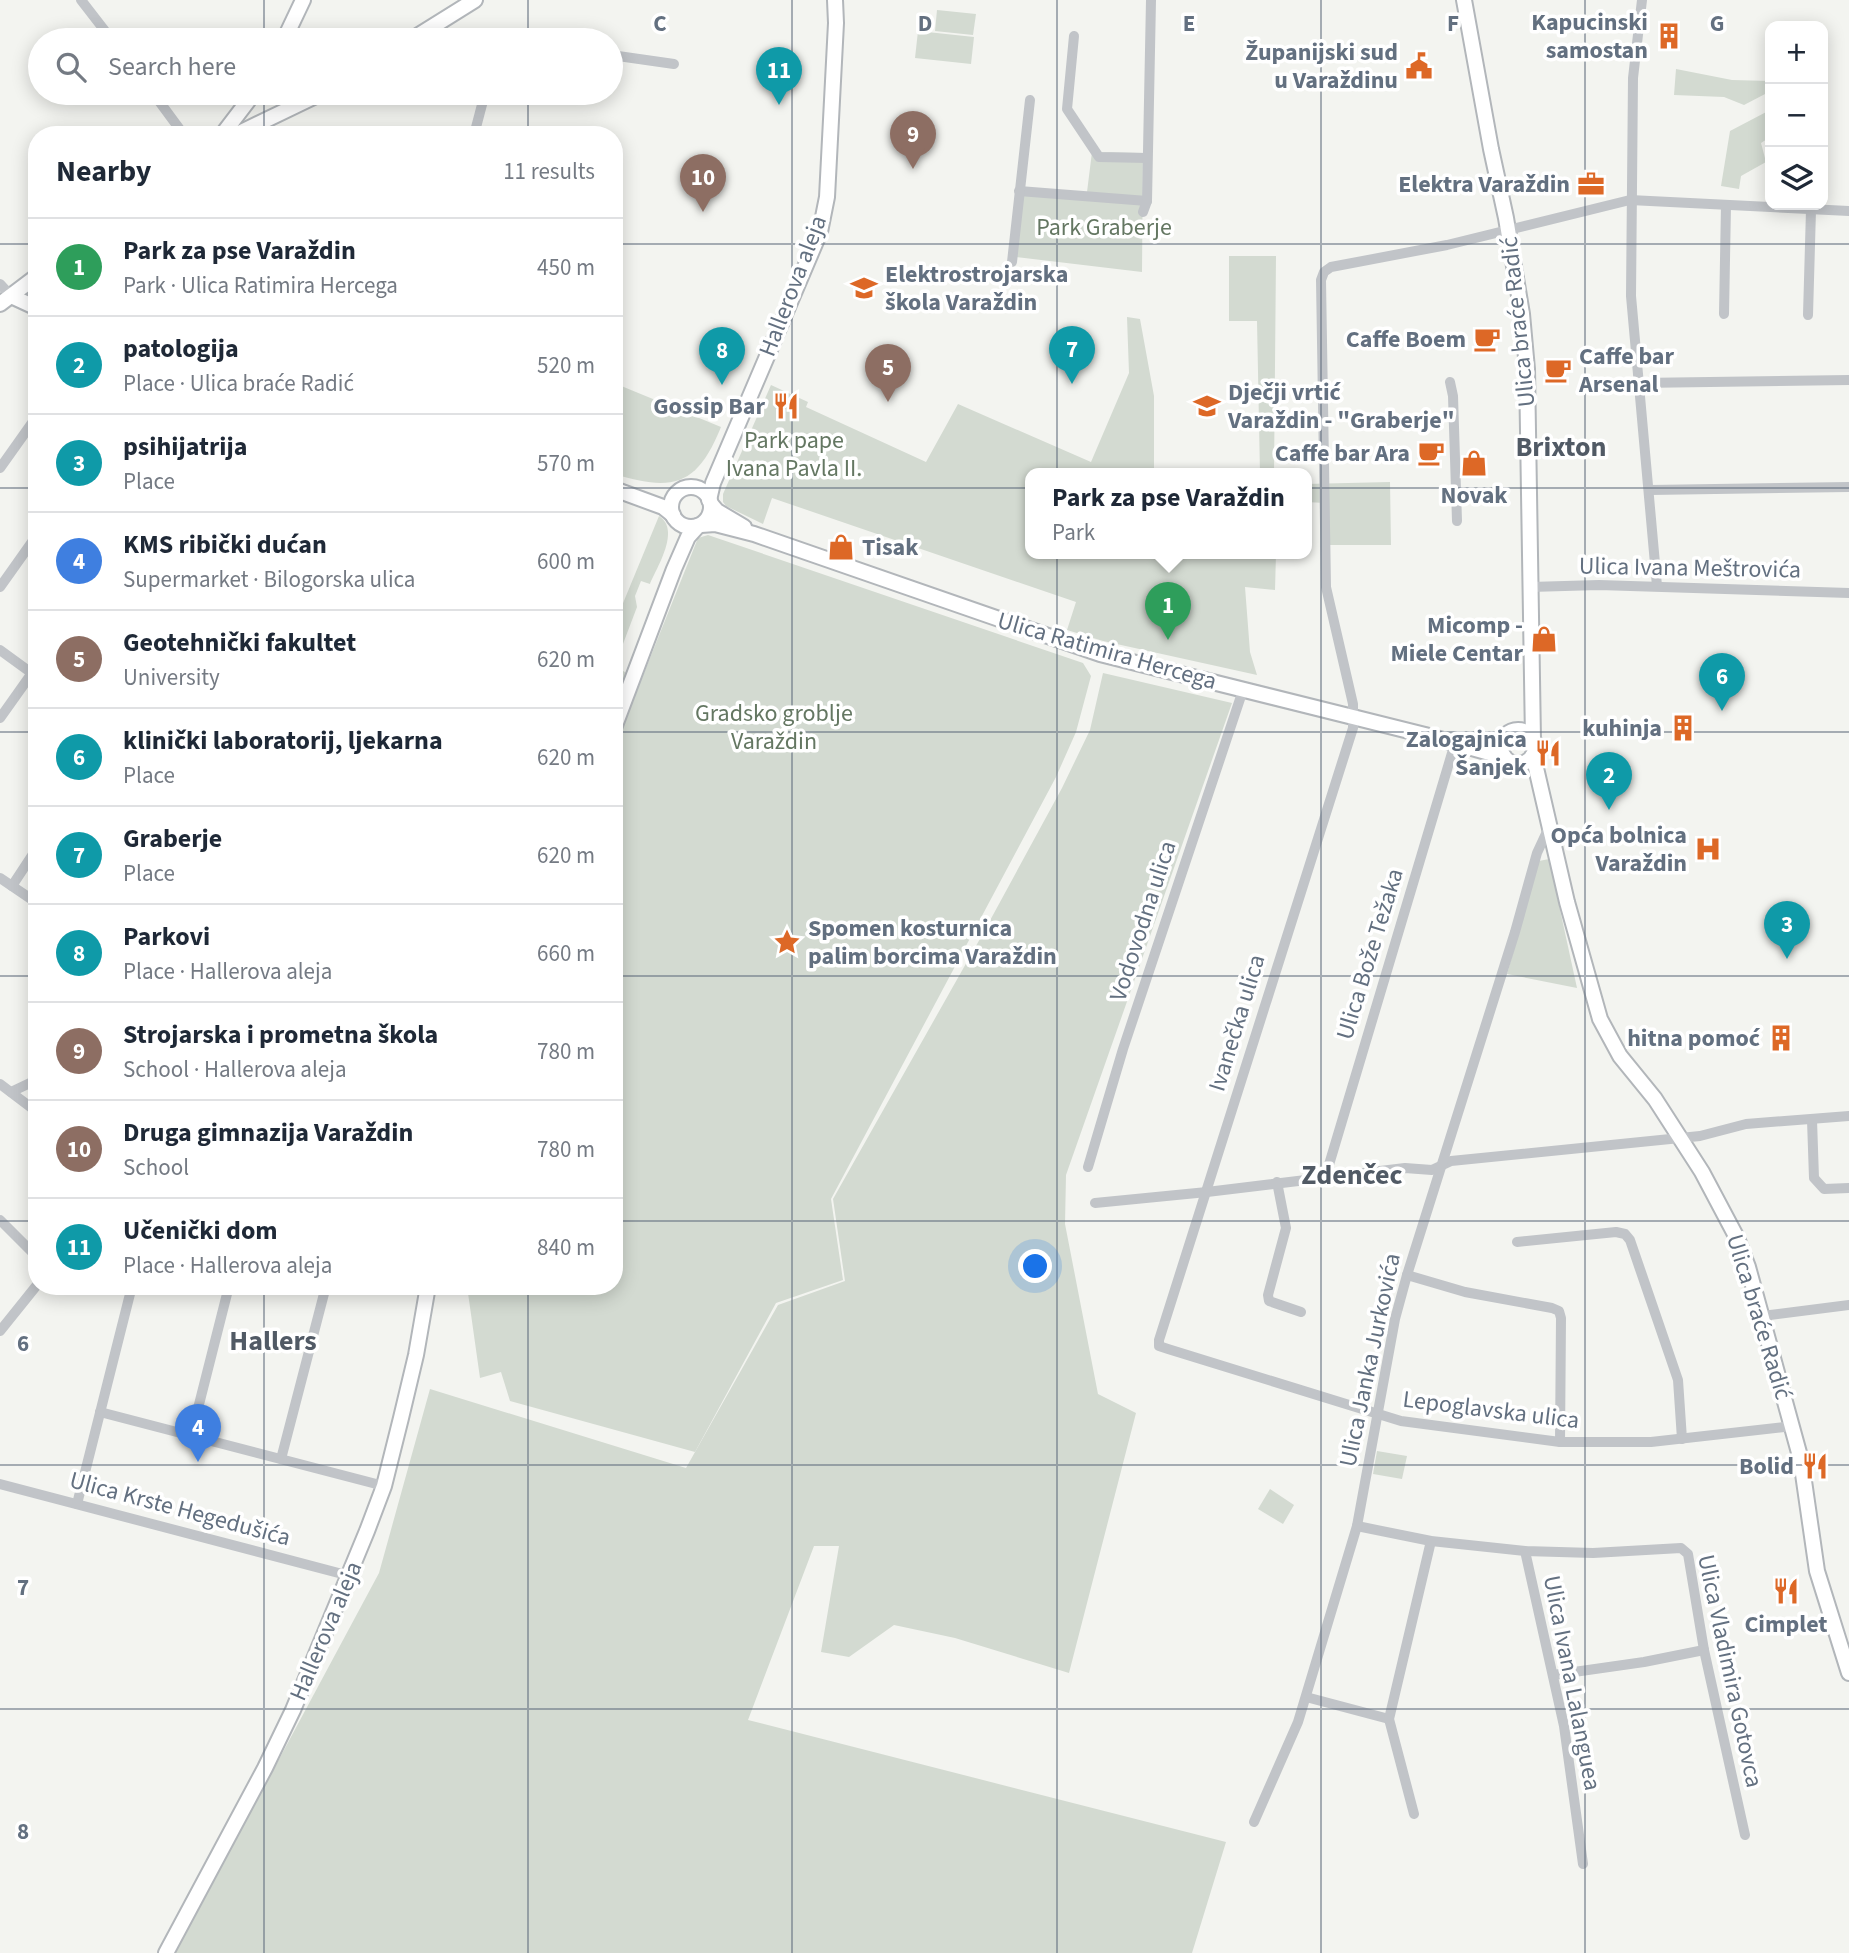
<!DOCTYPE html>
<html lang="en">
<head>
<meta charset="utf-8">
<style>
  :root { --surface:#fff; --page:#f6f6f7; --text:#1f2937; --muted:#747a83; --line:#e0e1e3; --accent:#0f766e }
  body { margin:0; font-family:"Source Sans 3",sans-serif; background:var(--page); color:var(--text) }
  .controls { position:absolute; right:21px; top:21px; display:grid; overflow:hidden; border-radius:14px; box-shadow:0 4px 18px #0003 }
  .controls button { width:63px; height:63px; display:grid; place-items:center; padding:0; border:0; border-bottom:2px solid var(--line); background:var(--surface); color:var(--text); font:35px sans-serif }
  .you { position:absolute; left:1036px; top:1267px; width:24px; height:24px; margin:-18px; border:5px solid #fff; border-radius:50%; background:#1a73e8; box-shadow:0 0 0 10px #1a73e833 }
  .badge { display:grid; place-items:center; width:46px; height:46px; border-radius:50%; background:var(--accent); color:#fff; font-size:23px; font-weight:700 }
  .pin { position:absolute; translate:-50% -58px; filter:drop-shadow(0 2px 4px #0008) }
  .pin::after { content:''; position:absolute; top:37px; width:24px; height:21px; background:inherit; clip-path:polygon(0 0,100% 0,50% 100%) }
  .popup { position:absolute; left:1025px; top:468px; width:287px; height:91px; box-sizing:border-box; display:grid; place-content:center; border-radius:14px; background:var(--surface); filter:drop-shadow(0 2px 5px #0005); font-size:23px; white-space:nowrap; color:var(--muted) }
  .popup b { font-size:26px; color:var(--text) }
  .popup::after { content:''; position:absolute; left:50%; top:100%; margin-left:-14px; border:14px solid transparent; border-top-color:var(--surface) }
  .list { margin:0; padding:0; list-style:none }
  h2 { display:flex; justify-content:space-between; align-items:center; height:91px; margin:0; padding:0 28px; font-size:30px }
  h2 small { font-size:23px; font-weight:400; color:var(--muted) }
  .list li { display:grid; grid-template-columns:46px 1fr auto; gap:21px; align-items:center; box-sizing:border-box; height:98px; padding:0 28px; border-top:2px solid var(--line) }
  .list b { display:block; font-size:26px; white-space:nowrap }
  .list p { margin:0; font-size:23px; white-space:nowrap; color:var(--muted) }
  .list em { font-size:23px; font-style:normal; color:var(--muted) }
  .icon { flex:none; width:38px; height:38px; fill:none; stroke:currentColor; stroke-width:2; stroke-linecap:round; stroke-linejoin:round }
  .map { position:relative; flex:none; width:1849px; height:1953px; overflow:hidden }
  .search { position:absolute; background:var(--surface); box-shadow:0 4px 18px #0003; left:28px; top:28px; width:595px; height:77px; display:flex; align-items:center; gap:18px; box-sizing:border-box; padding:0 24px; border-radius:38px; color:var(--muted); font-size:26px }
  .panel { position:absolute; background:var(--surface); box-shadow:0 4px 18px #0003; left:28px; top:126px; width:595px; height:1169px; border-radius:28px }
  .map>svg:first-child { display:block }
  .green { fill:#d3dad1 }
  .lines { fill:none; stroke-linecap:round; stroke-linejoin:round }
  .major-casing { stroke:#b2b6ba; stroke-width:18 }
  .minor { stroke:#c1c4c8; stroke-width:10 }
  .major { stroke:#fff; stroke-width:14 }
  .grid { fill:none; stroke:#637080; stroke-width:2; stroke-opacity:0.55 }
  .labels { text-anchor:middle; dominant-baseline:central; stroke-width:7; stroke-linejoin:round; paint-order:stroke }
  .poi-label { font-size:24px; font-weight:bold; fill:#637080; stroke:#fff; text-anchor:end }
  .park-label { font-size:24px; fill:#647762; stroke:#fff }
  .street-label { font-size:24px; fill:#637080; stroke:#fff }
  .quarter-label { font-size:28px; font-weight:bold; fill:#515a65; stroke:#fff }
  .grid-label { font-size:23px; text-anchor:middle; font-weight:bold; fill:#637080; stroke:#fff; stroke-width:7; stroke-linejoin:round; paint-order:stroke }
</style>
</head>
<body>
<div class="map">
<svg width="1849" height="1953" viewBox="0 0 1849 1953">
  <rect width="100%" height="100%" fill="#f3f4f0"/>
  <!-- green -->
  <g class="green">
    <path d="M937 10 976 14 973 35 935 31Z"/>
    <path d="M918 31 974 37 971 64 915 58Z"/>
    <path d="M1676 69 1732 80 1770 81V98L1767 93 1744 105 1724 97 1674 95Z"/>
    <path d="M1770 110V137L1761 143 1766 162 1741 176 1739 189 1721 186 1730 131Z"/>
    <path d="M1092 152 1143 153 1142 272 1015 257 1023 188 1087 192Z"/>
    <path d="M1229 256H1276L1274 474H1260L1257 321H1229Z"/>
    <path d="M1127 317 1140 319 1154 396V471L1163 474H1030V554H1276L1275 590 1245 587 1250 652 1257 675 1103 641 1067 630 1076 602 772 498 763 524 726 506 723 502V494L771 385 808 402 806 407 926 462 958 404 1091 462 1129 373Z"/>
    <path d="M614 383 721 427C697 486 673 492 614 474Z"/>
    <path d="M1390 482 1391 545H1326L1325 503 1306 502V484Z"/>
    <path d="M659 516C681 530 657 567 650 584L641 581 635 596 637 607 615 665 626 673 614 704V625Z"/>
    <path d="M708 535 1083 663 1091 676 1076 732 1056 777 831 1199 843 1280 776 1303 695 1452 510 1401 501 1372 480 1378 467 1286H614V748L698 538Z"/>
    <path d="M1103 673 1232 703 1066 1175 1065 1224 1098 1394 1136 1413 1069 1673 955 1638 894 1625 849 1657 821 1652 839 1546H814L748 1720 1226 1842 1192 1953H175L379 1573 430 1389 686 1468 778 1305 845 1281 833 1199 981 937 1062 788 1090 730Z"/>
    <path d="M1549 859 1577 988 1507 974 1539 861Z"/>
    <path d="M1377 1451 1407 1456 1402 1479 1373 1474Z"/>
    <path d="M1270 1489 1294 1505 1283 1524 1258 1509Z"/>
  </g>
  <g class="lines">
    <!-- major casing -->
    <g class="major-casing">
      <g id="major">
        <path d="M1464 0 1491 149 1506 218 1522 314 1527 369 1533 740"/>
        <path d="M284 40 303 0"/>
        <path d="M411 40 475 0"/>
        <path d="M222 135 254 93"/>
        <path d="M235 135 322 93"/>
        <path d="M11 296 37 308"/>
        <path d="M0 304 37 276"/>
        <circle cx="691" cy="507" r="20"/>
        <path d="M614 489 663 507 673 515"/>
        <path d="M709 500 713 483 820 232 827 197 836 23 835 0"/>
        <path d="M711 504 717 511 744 527"/>
        <path d="M701 525 715 524 754 534 1100 654 1425 735 1504 757"/>
        <path d="M614 728 674 569 688 537 698 526"/>
        <circle cx="1518" cy="747" r="17"/>
        <path d="M1533 755 1567 902 1600 1019 1620 1056 1655 1099 1702 1172 1737 1238 1748 1267 1801 1460 1817 1571 1849 1673"/>
        <path d="M166 1953 265 1768 293 1710 367 1531 384 1486 401 1418 416 1355 428 1286"/>
      </g>
    </g>
    <!-- minor -->
    <g class="minor">
      <path d="M81 0 112 40"/>
      <path d="M1642 0 1633 78 1631 296 1657 586"/>
      <path d="M1074 36 1067 109 1099 157 1147 158"/>
      <path d="M611 55 674 64"/>
      <path d="M153 93 184 135"/>
      <path d="M519 93 573 99 581 93"/>
      <path d="M474 135 484 97 488 93"/>
      <path d="M1019 191 1147 201"/>
      <path d="M1143 212 1147 201 1151 0"/>
      <path d="M1012 262 1030 100"/>
      <path d="M0 284 11 296"/>
      <path d="M1724 314 1726 205"/>
      <path d="M1808 315 1811 210"/>
      <path d="M1450 382 1453 396 1457 521"/>
      <path d="M1639 383 1849 380"/>
      <path d="M0 468 37 416"/>
      <path d="M1650 490 1849 487"/>
      <path d="M0 587 37 535"/>
      <path d="M1530 587 1599 585 1849 593"/>
      <path d="M0 650 37 677"/>
      <path d="M0 718 37 666"/>
      <path d="M0 878 37 903"/>
      <path d="M12 886 37 848"/>
      <path d="M0 1084 37 1112"/>
      <path d="M11 1092 30 1083 37 1086"/>
      <path d="M1812 1120 1814 1178 1824 1189 1849 1188"/>
      <path d="M1088 1167 1123 1049 1243 690"/>
      <path d="M1325 1178 1455 743"/>
      <path d="M1277 1182 1286 1228 1268 1295 1269 1301 1301 1312"/>
      <path d="M1095 1203 1207 1192 1405 1168 1432 1170 1451 1161 1700 1136 1746 1124 1849 1116"/>
      <path d="M0 1220 37 1257"/>
      <path d="M1517 1242 1616 1232 1625 1234 1630 1240 1678 1380 1682 1439"/>
      <path d="M1407 1275 1465 1292 1552 1308 1559 1311 1561 1318 1560 1442"/>
      <path d="M1762 1316 1849 1305"/>
      <path d="M0 1331 37 1285"/>
      <path d="M100 1412 384 1486"/>
      <path d="M1793 1426 1651 1442H1560L1401 1421 1168 1349 1159 1346V1340L1353 728V704L1326 587 1321 280 1324 272 1331 267 1447 245 1630 200 1849 211"/>
      <path d="M191 1436 229 1286"/>
      <path d="M281 1459 326 1286"/>
      <path d="M0 1484 350 1576"/>
      <path d="M77 1504 132 1286"/>
      <path d="M1357 1526 1431 1541 1525 1551 1593 1553 1681 1548 1688 1554 1704 1650 1745 1835"/>
      <path d="M1525 1551 1564 1726 1583 1864"/>
      <path d="M1553 1675 1644 1662 1704 1650"/>
      <path d="M1306 1697 1389 1719"/>
      <path d="M1414 1814 1389 1719 1431 1541"/>
      <path d="M1254 1822 1298 1722 1357 1526 1395 1319 1407 1275 1515 932 1537 853 1550 825"/>
    </g>
    <!-- major -->
    <use href="#major" class="major"/>
  </g>
  <!-- grid -->
  <path class="grid" d="M264 0V40M528 0V40M792 0V1953M1057 0V1953M1321 0V1953M1585 0V1953M264 93V135M528 93V135M0 244H37M614 244H1849M0 488H37M614 488H1849M0 732H37M614 732H1849M0 976H37M614 976H1849M0 1221H37M614 1221H1849M264 1286V1953M528 1286V1953M0 1465H1849M0 1709H1849"/>
  <!-- icons -->
  <defs>
    <g id="building-bare" transform="scale(2.1)"><path d="M-4-6H4V6H1V3H-1V6H-4ZM-2.5-4.3h1.7v1.8h-1.7ZM.8-4.3h1.7v1.8H.8ZM-2.5-1h1.7V.8h-1.7ZM.8-1h1.7V.8H.8Z" fill="#dd6826" stroke="#fff" stroke-width="2.5" paint-order="stroke"/></g>
    <g id="civic-bare" transform="scale(2.1)"><path d="M-.6-6.5H3V-4.5H.6V-3L4-1V1h2V6H-6V1h2V-1L-.6-3ZM-1.2 2.5V6h2.4V2.5Z" fill="#dd6826" stroke="#fff" stroke-width="2.5" paint-order="stroke"/></g>
    <g id="office-bare" transform="scale(2.1)"><path d="M-6-3h4V-5.5h4V-3h4V5H-6ZM-1-4.5V-3h2v-1.5ZM-6 0V1H6V0Z" fill="#dd6826" stroke="#fff" stroke-width="2.5" paint-order="stroke"/></g>
    <g id="school-bare" transform="scale(2.1)"><path d="M0-5L7-2L0 1L-7-2ZM-4 1L0 2.5L4 1V4Q0 6-4 4Z" fill="#dd6826" stroke="#fff" stroke-width="2.5" paint-order="stroke"/></g>
    <g id="cafe-bare" transform="scale(2.1)"><path d="M-5.5-4.5H6V0H3Q3 3.5 0 3.5H-2.5Q-5.5 3.5-5.5 0ZM3-3.2v2h1.7v-2ZM-6 4.5H4V6H-6Z" fill="#dd6826" stroke="#fff" stroke-width="2.5" paint-order="stroke"/></g>
    <g id="restaurant-bare" transform="scale(2.1)"><path d="M-5-6h1v4h1v-4h1v4h1v-4h1v5L-1.5 .5V6h-2V.5L-5-1ZM5-6V6H3V1.5H1.5Q1.5-4 5-6Z" fill="#dd6826" stroke="#fff" stroke-width="2.5" paint-order="stroke"/></g>
    <g id="shop-bare" transform="scale(2.1)"><path d="M-5-2.5h2.3a2.7 3.5 0 0 1 5.4 0H5L5.5 6h-11ZM-1.5-2.5h3a1.5 2.3 0 0 0-3 0Z" fill="#dd6826" stroke="#fff" stroke-width="2.5" paint-order="stroke"/></g>
    <g id="hospital-bare" transform="scale(2.1)"><path d="M-5-5h3v3.5h4V-5h3V5h-3V1.5h-4V5h-3Z" fill="#dd6826" stroke="#fff" stroke-width="2.5" paint-order="stroke"/></g>
    <g id="sight-bare" transform="scale(2.1)"><path d="M0-6L1.8-2.2L6-1.7L2.9 1.2L3.7 5.4L0 3.3L-3.7 5.4L-2.9 1.2L-6-1.7L-1.8-2.2Z" fill="#dd6826" stroke="#fff" stroke-width="2.5" paint-order="stroke"/></g>
  </defs>
  <g fill-rule="evenodd">
    <use href="#building-bare" x="1669" y="36"/>
    <use href="#civic-bare" x="1419" y="66"/>
    <use href="#office-bare" x="1591" y="184"/>
    <use href="#school-bare" x="864" y="288"/>
    <use href="#cafe-bare" x="1487" y="339"/>
    <use href="#cafe-bare" x="1558" y="370"/>
    <use href="#restaurant-bare" x="786" y="406"/>
    <use href="#school-bare" x="1207" y="406"/>
    <use href="#cafe-bare" x="1431" y="453"/>
    <use href="#shop-bare" x="1474" y="463"/>
    <use href="#shop-bare" x="841" y="547"/>
    <use href="#shop-bare" x="1544" y="639"/>
    <use href="#building-bare" x="1683" y="728"/>
    <use href="#restaurant-bare" x="1548" y="753"/>
    <use href="#hospital-bare" x="1708" y="849"/>
    <use href="#sight-bare" x="787" y="942"/>
    <use href="#building-bare" x="1781" y="1038"/>
    <use href="#restaurant-bare" x="1815" y="1466"/>
    <use href="#restaurant-bare" x="1786" y="1591"/>
  </g>
  <g class="labels">
    <!-- poi labels -->
    <g class="poi-label">
      <text x="1648" y="22">Kapucinski<tspan x="1648" dy="28">samostan</tspan></text>
      <text x="1398" y="52">Županijski sud<tspan x="1398" dy="28">u Varaždinu</tspan></text>
      <text x="1570" y="184">Elektra Varaždin</text>
      <text x="885" y="274" text-anchor="start">Elektrostrojarska<tspan x="885" dy="28">škola Varaždin</tspan></text>
      <text x="1466" y="339">Caffe Boem</text>
      <text x="1579" y="356" text-anchor="start">Caffe bar<tspan x="1579" dy="28">Arsenal</tspan></text>
      <text x="1228" y="392" text-anchor="start">Dječji vrtić<tspan x="1228" dy="28">Varaždin - "Graberje"</tspan></text>
      <text x="765" y="406">Gossip Bar</text>
      <text x="1410" y="453">Caffe bar Ara</text>
      <text x="1474" y="495" text-anchor="middle">Novak</text>
      <text x="862" y="547" text-anchor="start">Tisak</text>
      <text x="1523" y="625">Micomp -<tspan x="1523" dy="28">Miele Centar</tspan></text>
      <text x="1662" y="728">kuhinja</text>
      <text x="1527" y="739">Zalogajnica<tspan x="1527" dy="28">Šanjek</tspan></text>
      <text x="1687" y="835">Opća bolnica<tspan x="1687" dy="28">Varaždin</tspan></text>
      <text x="808" y="928" text-anchor="start">Spomen kosturnica<tspan x="808" dy="28">palim borcima Varaždin</tspan></text>
      <text x="1760" y="1038">hitna pomoć</text>
      <text x="1794" y="1466">Bolid</text>
      <text x="1786" y="1624" text-anchor="middle">Cimplet</text>
    </g>
    <!-- park labels -->
    <g class="park-label">
      <text x="1104" y="227">Park Graberje</text>
      <text x="794" y="440">Park pape<tspan x="794" dy="28">Ivana Pavla II.</tspan></text>
      <text x="774" y="713">Gradsko groblje<tspan x="774" dy="28">Varaždin</tspan></text>
    </g>
    <!-- street labels -->
    <g class="street-label">
      <text transform="translate(793 286) rotate(-69)">Hallerova aleja</text>
      <text transform="translate(1518 322) rotate(-96)">Ulica braće Radić</text>
      <text transform="translate(1690 568) rotate(1)">Ulica Ivana Meštrovića</text>
      <text transform="translate(1107 651) rotate(16)">Ulica Ratimira Hercega</text>
      <text transform="translate(1143 921) rotate(-72)">Vodovodna ulica</text>
      <text transform="translate(1370 954) rotate(-73)">Ulica Bože Težaka</text>
      <text transform="translate(1237 1023) rotate(-73)">Ivanečka ulica</text>
      <text transform="translate(1759 1317) rotate(73)">Ulica braće Radić</text>
      <text transform="translate(1370 1360) rotate(-78)">Ulica Janka Jurkovića</text>
      <text transform="translate(1491 1410) rotate(7)">Lepoglavska ulica</text>
      <text transform="translate(180 1509) rotate(15)">Ulica Krste Hegedušića</text>
      <text transform="translate(326 1631) rotate(-67)">Hallerova aleja</text>
      <text transform="translate(1730 1671) rotate(78)">Ulica Vladimira Gotovca</text>
      <text transform="translate(1572 1683) rotate(79)">Ulica Ivana Lalanguea</text>
    </g>
    <!-- quarter labels -->
    <g class="quarter-label">
      <text x="1561" y="447">Brixton</text>
      <text x="1352" y="1175">Zdenčec</text>
      <text x="273" y="1341">Hallers</text>
    </g>
  </g>
  <g class="grid-label">
    <text x="660" y="31">C</text>
    <text x="925" y="31">D</text>
    <text x="1189" y="31">E</text>
    <text x="1453" y="31">F</text>
    <text x="1717" y="31">G</text>
    <text x="23" y="1351">6</text>
    <text x="23" y="1595">7</text>
    <text x="23" y="1839">8</text>
  </g>
</svg>
<div class="controls">
<button>+</button>
<button>−</button>
<button><svg class="icon" aria-label="layers" viewBox="0 0 24 24"><path d="M12 4l9 5-9 5-9-5zM3 14l9 5 9-5"/></svg></button>
</div>
<div class="you"></div>
<div class="pin badge" style="left:1168px;top:640px;background:#2e9e5b">1</div>
<div class="popup"><b>Park za pse Varaždin</b>Park</div>
<div class="pin badge" style="left:1609px;top:810px;background:#0f9aa8">2</div>
<div class="pin badge" style="left:1787px;top:959px;background:#0f9aa8">3</div>
<div class="pin badge" style="left:198px;top:1462px;background:#3f7fe0">4</div>
<div class="pin badge" style="left:888px;top:402px;background:#8d6e63">5</div>
<div class="pin badge" style="left:1722px;top:711px;background:#0f9aa8">6</div>
<div class="pin badge" style="left:1072px;top:384px;background:#0f9aa8">7</div>
<div class="pin badge" style="left:722px;top:385px;background:#0f9aa8">8</div>
<div class="pin badge" style="left:913px;top:169px;background:#8d6e63">9</div>
<div class="pin badge" style="left:703px;top:212px;background:#8d6e63">10</div>
<div class="pin badge" style="left:779px;top:105px;background:#0f9aa8">11</div>
<div class="search"><svg class="icon" aria-label="search" viewBox="0 0 24 24"><circle cx="10" cy="10" r="6"/><path d="M15 15l6 6"/></svg>Search here</div>
<section class="panel">
<h2>Nearby<small>11 results</small></h2>
<ul class="list">
<li><span class="badge" style="background:#2e9e5b">1</span><div><b>Park za pse Varaždin</b><p>Park · Ulica Ratimira Hercega</p></div><em>450 m</em></li>
<li><span class="badge" style="background:#0f9aa8">2</span><div><b>patologija</b><p>Place · Ulica braće Radić</p></div><em>520 m</em></li>
<li><span class="badge" style="background:#0f9aa8">3</span><div><b>psihijatrija</b><p>Place</p></div><em>570 m</em></li>
<li><span class="badge" style="background:#3f7fe0">4</span><div><b>KMS ribički dućan</b><p>Supermarket · Bilogorska ulica</p></div><em>600 m</em></li>
<li><span class="badge" style="background:#8d6e63">5</span><div><b>Geotehnički fakultet</b><p>University</p></div><em>620 m</em></li>
<li><span class="badge" style="background:#0f9aa8">6</span><div><b>klinički laboratorij, ljekarna</b><p>Place</p></div><em>620 m</em></li>
<li><span class="badge" style="background:#0f9aa8">7</span><div><b>Graberje</b><p>Place</p></div><em>620 m</em></li>
<li><span class="badge" style="background:#0f9aa8">8</span><div><b>Parkovi</b><p>Place · Hallerova aleja</p></div><em>660 m</em></li>
<li><span class="badge" style="background:#8d6e63">9</span><div><b>Strojarska i prometna škola</b><p>School · Hallerova aleja</p></div><em>780 m</em></li>
<li><span class="badge" style="background:#8d6e63">10</span><div><b>Druga gimnazija Varaždin</b><p>School</p></div><em>780 m</em></li>
<li><span class="badge" style="background:#0f9aa8">11</span><div><b>Učenički dom</b><p>Place · Hallerova aleja</p></div><em>840 m</em></li>
</ul>
</section>
</div>
</body>
</html>
